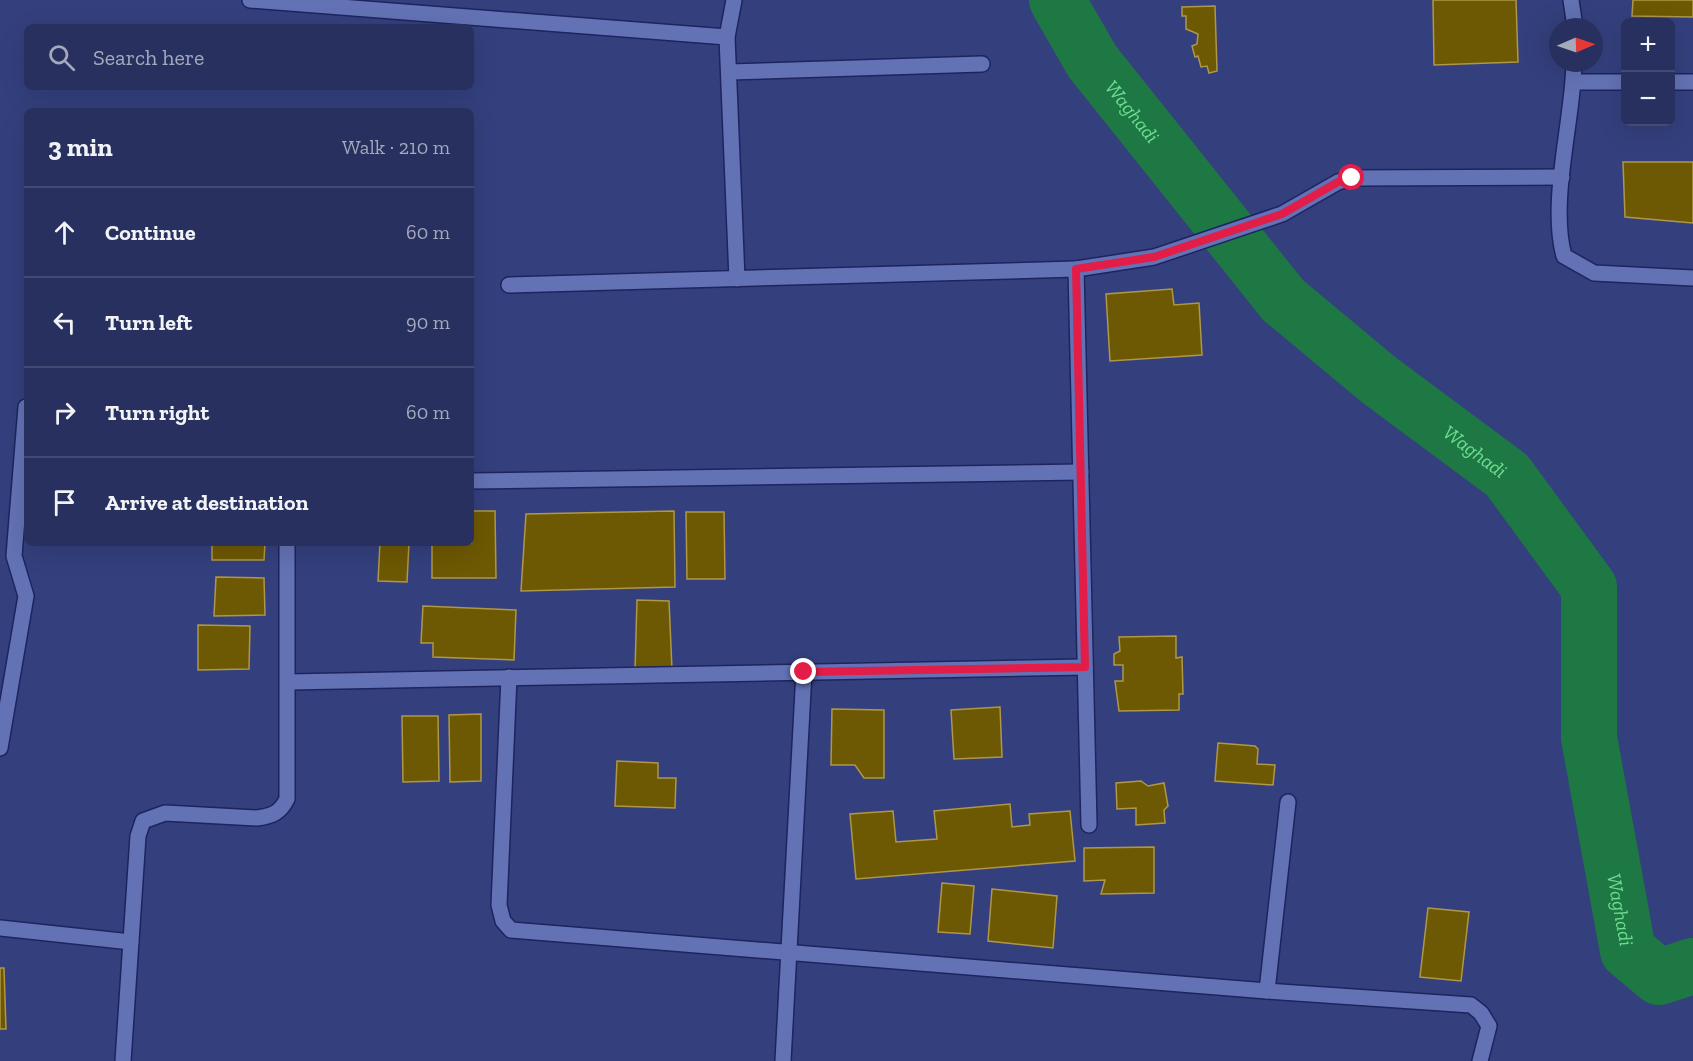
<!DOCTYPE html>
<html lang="en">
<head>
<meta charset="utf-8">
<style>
  :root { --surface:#27305e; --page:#333c67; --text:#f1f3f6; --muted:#a4a9bc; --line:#434b73 }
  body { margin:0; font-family:"Zilla Slab",serif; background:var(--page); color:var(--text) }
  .controls { position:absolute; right:18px; top:18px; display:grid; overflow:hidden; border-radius:9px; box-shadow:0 6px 24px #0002 }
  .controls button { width:54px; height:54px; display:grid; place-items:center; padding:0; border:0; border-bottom:2px solid var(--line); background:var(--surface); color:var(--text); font:30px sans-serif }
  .compass { position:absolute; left:1549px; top:18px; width:54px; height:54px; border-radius:50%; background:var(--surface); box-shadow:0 6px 24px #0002; rotate:88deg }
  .stop { position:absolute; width:18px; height:18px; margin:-14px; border:4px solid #e11d48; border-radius:50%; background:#fff }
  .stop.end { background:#e11d48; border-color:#fff; box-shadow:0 2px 6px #0008 }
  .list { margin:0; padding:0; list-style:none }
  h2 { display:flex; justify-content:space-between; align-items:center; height:78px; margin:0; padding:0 24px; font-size:26px }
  h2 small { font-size:20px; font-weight:400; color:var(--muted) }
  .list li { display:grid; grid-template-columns:39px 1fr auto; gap:18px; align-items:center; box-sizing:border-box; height:90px; padding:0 24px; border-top:2px solid var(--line) }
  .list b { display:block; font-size:22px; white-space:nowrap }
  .list em { font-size:20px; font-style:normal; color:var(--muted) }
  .icon { flex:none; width:33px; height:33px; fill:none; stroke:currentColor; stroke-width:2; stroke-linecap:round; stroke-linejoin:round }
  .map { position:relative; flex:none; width:1693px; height:1061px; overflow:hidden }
  .search { position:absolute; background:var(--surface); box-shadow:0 6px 24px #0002; left:24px; top:24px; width:450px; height:66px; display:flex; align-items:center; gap:15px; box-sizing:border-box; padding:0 21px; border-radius:9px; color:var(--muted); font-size:22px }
  .panel { position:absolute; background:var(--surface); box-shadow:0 6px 24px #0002; left:24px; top:108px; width:450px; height:438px; border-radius:9px }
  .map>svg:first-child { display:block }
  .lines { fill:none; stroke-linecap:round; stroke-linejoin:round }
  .river { stroke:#1e7843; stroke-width:56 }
  .building { fill:#6d5803; stroke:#af9747; stroke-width:1.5 }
  .minor-casing { stroke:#1d245f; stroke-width:18 }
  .minor { stroke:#6372b4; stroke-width:15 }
  .route { stroke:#e11d48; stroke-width:8 }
  .labels { text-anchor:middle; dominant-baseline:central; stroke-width:5; stroke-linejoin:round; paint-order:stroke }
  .water-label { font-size:20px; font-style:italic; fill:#6ddd92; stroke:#34407d }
</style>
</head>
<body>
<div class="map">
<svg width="1693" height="1061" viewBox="0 0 1693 1061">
  <rect width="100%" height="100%" fill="#34407d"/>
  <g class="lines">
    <!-- river -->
    <path class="river" id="s1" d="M1057 0 1092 61 1283 300 1379 380 1507 475 1589 587V738L1628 951 1659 977 1693 966"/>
  </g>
  <!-- building -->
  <g class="building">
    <path d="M1433 0H1516L1518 62 1434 65Z"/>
    <path d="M1633 0H1693V17L1632 16Z"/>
    <path d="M1215 6 1217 71 1209 73 1207 66 1201 67 1198 56 1195 57 1192 46 1197 44 1198 34 1186 29V16H1182V7Z"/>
    <path d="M1623 162H1693V223L1625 217Z"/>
    <path d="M1172 289 1174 305 1199 303 1202 355 1110 361 1106 294Z"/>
    <path d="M471 511H495L496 578H432V543H471Z"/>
    <path d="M674 511 675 587 521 591 526 514Z"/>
    <path d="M686 512H724L725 579H687Z"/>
    <path d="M212 543H265L264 560H212Z"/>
    <path d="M380 543H409L407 582 378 581Z"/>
    <path d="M216 577 264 578 265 615 214 616Z"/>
    <path d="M637 600 669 601 672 670H635Z"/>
    <path d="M423 606 516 610 514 660 433 657V643H421Z"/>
    <path d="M198 625 250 626 249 669 198 670Z"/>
    <path d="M1176 636V658L1182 657 1183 694H1179V710L1119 711 1115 681H1123V665H1114V654L1120 651 1119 637Z"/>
    <path d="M1000 707 1002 757 954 759 951 710Z"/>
    <path d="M832 709 884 710V778H864L855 765H831Z"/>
    <path d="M481 714V781L450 782 449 715Z"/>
    <path d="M402 716H438L439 781 403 782Z"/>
    <path d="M1218 743 1255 746 1258 749 1257 764 1275 765 1273 785 1215 781Z"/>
    <path d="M617 761 658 763V778H676L675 808 615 806Z"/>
    <path d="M1141 781 1148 786 1164 783 1168 806 1164 810 1165 823 1136 825V808L1117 809 1116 783Z"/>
    <path d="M1010 804 1012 827 1030 825 1029 814 1070 811 1075 861 856 879 850 814 893 811 896 842 937 839 934 811Z"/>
    <path d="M1154 847V893L1101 894 1105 880 1084 881V848Z"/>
    <path d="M942 883 974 886 970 934 938 932Z"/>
    <path d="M992 889 1057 896 1053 948 988 941Z"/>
    <path d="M1428 908 1469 912 1461 981 1420 977Z"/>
    <path d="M0 968H4L6 1029H0Z"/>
  </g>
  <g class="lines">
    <!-- minor casing -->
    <g class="minor-casing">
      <g id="minor">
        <path d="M250 0 727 37"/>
        <path d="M734 0 727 37 737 279"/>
        <path d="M1571 0 1575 27"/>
        <path d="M1574 63C1573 120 1549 202 1564 256L1594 273 1693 278"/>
        <path d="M729 72 982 64"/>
        <path d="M1574 82H1626"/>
        <path d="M1670 82H1693"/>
        <path d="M1076 269 1154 257 1282 214 1338 182 1352 178 1562 177"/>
        <path d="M509 285 1076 269 1089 825"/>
        <path d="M471 481 1081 472"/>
        <path d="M509 677 499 905 503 921 511 930 1267 991 1471 1005 1481 1013 1489 1026 1480 1061"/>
        <path d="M288 682 1085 667"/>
        <path d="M0 748 26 596 14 556 26 407"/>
        <path d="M0 928 131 942"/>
        <path d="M1267 991 1288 802"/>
        <path d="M123 1061 138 836 143 821 165 813 257 818C272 816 280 813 287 799V543"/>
        <path d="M783 1061 804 672"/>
      </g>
    </g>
    <!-- minor -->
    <use href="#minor" class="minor"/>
  </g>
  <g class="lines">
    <!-- route -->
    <path class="route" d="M804 672 1085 667 1076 269 1154 257 1282 214 1338 182 1352 178"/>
  </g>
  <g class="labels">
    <!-- water labels -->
    <g class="water-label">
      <text stroke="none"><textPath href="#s1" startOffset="135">Waghadi</textPath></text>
      <text stroke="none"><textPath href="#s1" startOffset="621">Waghadi</textPath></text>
      <text stroke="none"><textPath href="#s1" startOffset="1125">Waghadi</textPath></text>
    </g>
  </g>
</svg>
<div class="controls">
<button>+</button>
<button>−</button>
</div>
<svg class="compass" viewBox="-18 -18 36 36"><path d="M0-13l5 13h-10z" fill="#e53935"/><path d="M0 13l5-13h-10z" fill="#a4a9bc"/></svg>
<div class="stop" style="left:1352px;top:178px"></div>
<div class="stop end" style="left:804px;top:672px"></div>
<div class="search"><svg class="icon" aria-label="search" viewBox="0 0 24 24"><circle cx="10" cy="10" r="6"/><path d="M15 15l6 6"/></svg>Search here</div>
<section class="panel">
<h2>3 min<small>Walk · 210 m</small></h2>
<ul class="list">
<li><svg class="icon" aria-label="ahead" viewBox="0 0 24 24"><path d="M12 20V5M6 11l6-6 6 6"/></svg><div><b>Continue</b></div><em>60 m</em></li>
<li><svg class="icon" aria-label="left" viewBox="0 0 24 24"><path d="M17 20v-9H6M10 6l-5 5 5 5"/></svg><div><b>Turn left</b></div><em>90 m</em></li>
<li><svg class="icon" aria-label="right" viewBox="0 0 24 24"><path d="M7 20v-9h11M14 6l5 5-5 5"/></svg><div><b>Turn right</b></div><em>60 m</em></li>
<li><svg class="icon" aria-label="arrive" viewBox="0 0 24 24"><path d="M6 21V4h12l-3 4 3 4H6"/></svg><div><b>Arrive at destination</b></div></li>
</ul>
</section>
</div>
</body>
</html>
